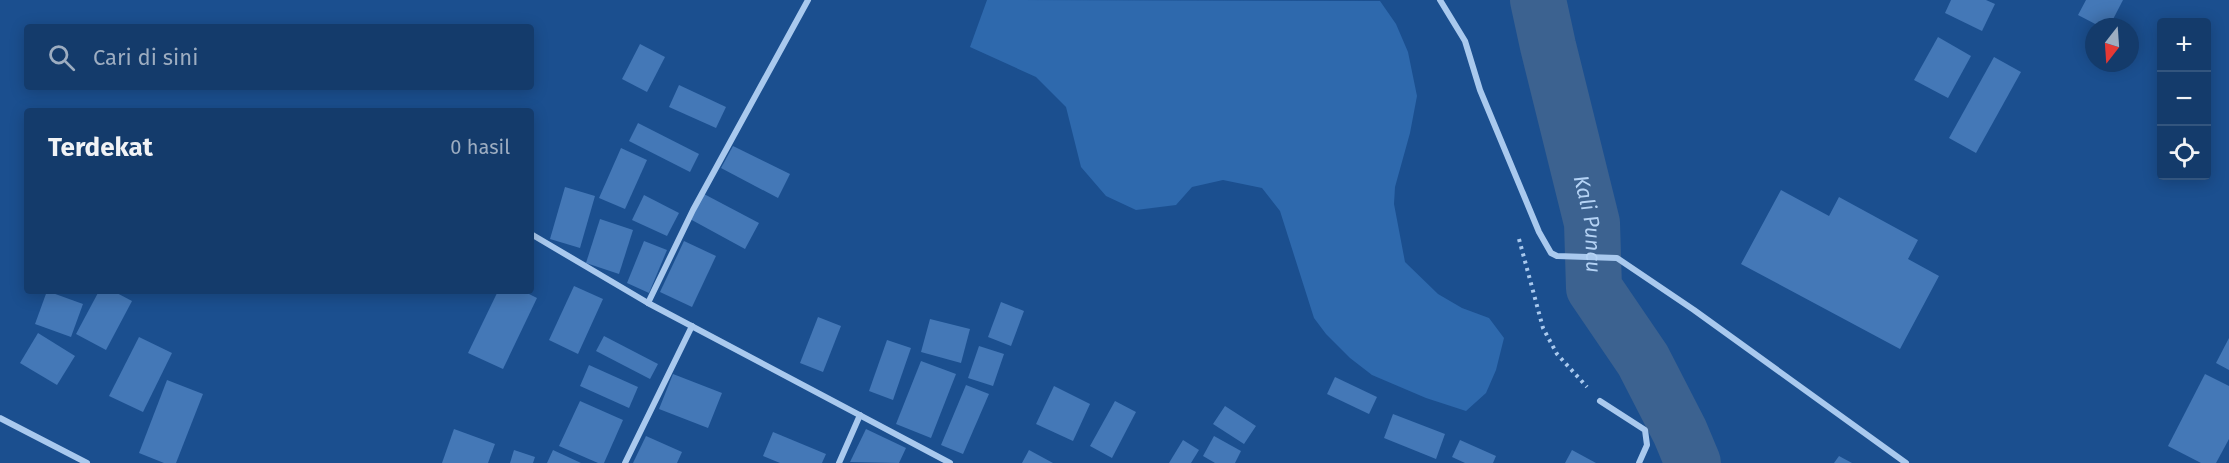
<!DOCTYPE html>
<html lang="id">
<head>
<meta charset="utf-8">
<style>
  :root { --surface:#143b6b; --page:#214673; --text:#f1f3f6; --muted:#9dadc1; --line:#33557e }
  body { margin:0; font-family:"Fira Sans",sans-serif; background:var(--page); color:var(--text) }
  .controls { position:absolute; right:18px; top:18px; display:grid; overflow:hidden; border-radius:6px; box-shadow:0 3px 15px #0003 }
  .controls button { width:54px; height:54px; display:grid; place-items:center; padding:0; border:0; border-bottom:2px solid var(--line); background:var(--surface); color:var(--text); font:30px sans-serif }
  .compass { position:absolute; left:2085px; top:18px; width:54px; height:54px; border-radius:50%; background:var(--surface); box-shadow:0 3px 15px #0003; rotate:197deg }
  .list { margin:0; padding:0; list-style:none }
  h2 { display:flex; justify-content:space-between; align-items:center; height:78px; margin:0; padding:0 24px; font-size:26px }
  h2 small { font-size:20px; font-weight:400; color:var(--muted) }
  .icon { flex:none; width:33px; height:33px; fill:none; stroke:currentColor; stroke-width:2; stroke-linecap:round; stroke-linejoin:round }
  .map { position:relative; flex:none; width:2229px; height:463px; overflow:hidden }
  .search { position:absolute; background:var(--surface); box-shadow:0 3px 15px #0003; left:24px; top:24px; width:510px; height:66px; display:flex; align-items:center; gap:15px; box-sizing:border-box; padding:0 21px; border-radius:6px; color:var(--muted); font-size:22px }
  .panel { position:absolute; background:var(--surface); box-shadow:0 3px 15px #0003; left:24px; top:108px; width:510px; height:186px; border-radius:6px }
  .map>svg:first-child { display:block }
  .green { fill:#2e69ad }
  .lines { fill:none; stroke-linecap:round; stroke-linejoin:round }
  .river { stroke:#3c6290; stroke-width:56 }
  .building { fill:#4478b7 }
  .path { stroke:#a9c9ee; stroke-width:4; stroke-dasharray:3 4.5; stroke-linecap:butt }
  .minor { stroke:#a9c9ee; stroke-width:6 }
  .labels { text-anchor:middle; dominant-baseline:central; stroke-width:4.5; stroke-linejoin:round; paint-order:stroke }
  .water-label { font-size:21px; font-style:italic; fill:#b5d3f5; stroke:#1b4f8f }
</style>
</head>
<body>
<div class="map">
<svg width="2229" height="463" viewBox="0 0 2229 463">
  <rect width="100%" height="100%" fill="#1b4f8f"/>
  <!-- green -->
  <path class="green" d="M987 0 1380 1 1396 24 1408 52 1417 96 1410 133 1395 187 1394 204 1405 262 1438 294 1462 308 1489 318 1504 338 1496 370 1486 393 1466 411 1426 398 1372 375 1350 358 1326 334 1314 318 1280 211 1262 188 1223 180 1192 187 1176 205 1136 210 1106 196 1081 167 1066 107 1036 77 970 47Z"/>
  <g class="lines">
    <!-- river -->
    <path class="river" id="s1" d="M1538 0 1548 46 1592 223 1594 288 1643 360 1680 432 1693 463"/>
  </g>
  <!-- building -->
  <g class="building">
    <path d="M1951 0H1986L1995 4 1982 31 1945 13Z"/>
    <path d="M2086 0H2123L2109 27H2101L2078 15Z"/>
    <path d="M1938 37 1971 56 1948 98 1914 80Z"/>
    <path d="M640 44 665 57 647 92 622 79Z"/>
    <path d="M1994 57 2021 72 1976 153 1949 138Z"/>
    <path d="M679 85 726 107 716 128 669 107Z"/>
    <path d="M638 123 699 154 690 172 629 141Z"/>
    <path d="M733 146 790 174 778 198 721 168Z"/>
    <path d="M621 148 647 160 625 209 599 198Z"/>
    <path d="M565 187 595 196 580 248 550 239Z"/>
    <path d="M1781 190 1829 216 1839 197 1918 240 1908 259 1939 276 1900 349 1741 264Z"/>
    <path d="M704 194 759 223 745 249 690 219Z"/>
    <path d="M644 195 679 213 667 236 632 220Z"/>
    <path d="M600 219 633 230 619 274 586 263Z"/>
    <path d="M644 241 667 250 649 293 627 283Z"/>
    <path d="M684 241 716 256 692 307 660 292Z"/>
    <path d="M574 286 603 299 578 354 549 340Z"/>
    <path d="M47 291 83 304 71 337 35 324Z"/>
    <path d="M99 291H113L132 301 106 350 76 334Z"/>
    <path d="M498 291H523L537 298 503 369 468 353Z"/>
    <path d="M1001 302 1024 311 1011 346 988 337Z"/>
    <path d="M818 317 841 326 823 372 800 363Z"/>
    <path d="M930 319 970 329 961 363 921 352Z"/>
    <path d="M38 333 75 356 57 385 20 363Z"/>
    <path d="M604 336 658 364 650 379 596 351Z"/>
    <path d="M139 337 172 353 143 412 109 396Z"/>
    <path d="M2229 338V370L2216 363Z"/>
    <path d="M887 340 911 348 893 400 869 391Z"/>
    <path d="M979 346 1004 354 993 386 968 378Z"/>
    <path d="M921 361 956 374 931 438 896 424Z"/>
    <path d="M589 365 638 387 629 408 580 386Z"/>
    <path d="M673 374 722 393 708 428 659 409Z"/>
    <path d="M2205 374 2229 386V439L2216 463H2201L2168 446Z"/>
    <path d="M1335 377 1377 397 1369 414 1327 394Z"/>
    <path d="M167 380 203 394 176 463H164L139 453Z"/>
    <path d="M966 385 989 394 963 454 941 445Z"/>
    <path d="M1054 386 1090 404 1073 441 1036 424Z"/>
    <path d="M580 401 623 420 604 463H598L559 446Z"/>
    <path d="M1115 401 1136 412 1112 458 1090 446Z"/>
    <path d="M1225 406 1256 426 1244 444 1213 424Z"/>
    <path d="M1393 414 1445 434 1436 459 1384 438Z"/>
    <path d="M454 429 495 444 488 463H442Z"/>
    <path d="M866 429 906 448 899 463 850 462Z"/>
    <path d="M773 432 826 454 822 463H780L763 456Z"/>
    <path d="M646 436 682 452 677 463H633Z"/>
    <path d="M1214 436 1241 451 1235 463H1215L1203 456Z"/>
    <path d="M1183 440 1199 450 1191 463H1169Z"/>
    <path d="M1460 440 1496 456 1493 463H1465L1452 457Z"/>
    <path d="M514 450 535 457 533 463H510Z"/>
    <path d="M553 450 581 463H547Z"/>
    <path d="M1029 450 1053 463H1022Z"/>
    <path d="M1572 450 1596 463H1565Z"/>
    <path d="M1839 456 1852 463H1834Z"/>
  </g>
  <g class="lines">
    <!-- path -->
    <path class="path" d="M1519 239 1543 328 1557 354 1587 387"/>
    <!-- minor -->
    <g class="minor">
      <path d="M1440 0 1465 41 1480 90 1539 232 1551 253 1557 256 1617 258 1694 310 1906 463"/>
      <path d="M531 234 648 303 950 463"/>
      <path d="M648 303 693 210 808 0"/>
      <path d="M1600 401 1645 430 1647 445 1639 463"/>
      <path d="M0 418 87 463"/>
      <path d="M625 463 692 326"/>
      <path d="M839 463 860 415"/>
    </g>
  </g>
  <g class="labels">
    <!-- water labels -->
    <g class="water-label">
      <text stroke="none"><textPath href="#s1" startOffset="230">Kali Puncu</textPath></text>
    </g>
  </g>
</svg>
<div class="controls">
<button>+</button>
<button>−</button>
<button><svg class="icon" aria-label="locate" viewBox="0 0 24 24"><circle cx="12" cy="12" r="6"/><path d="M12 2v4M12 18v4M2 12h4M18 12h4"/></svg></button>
</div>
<svg class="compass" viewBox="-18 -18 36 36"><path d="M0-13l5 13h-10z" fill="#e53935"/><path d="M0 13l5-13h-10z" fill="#9dadc1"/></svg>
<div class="search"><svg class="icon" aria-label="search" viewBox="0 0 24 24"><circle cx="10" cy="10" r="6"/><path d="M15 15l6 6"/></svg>Cari di sini</div>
<section class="panel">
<h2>Terdekat<small>0 hasil</small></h2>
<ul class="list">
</ul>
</section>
</div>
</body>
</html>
